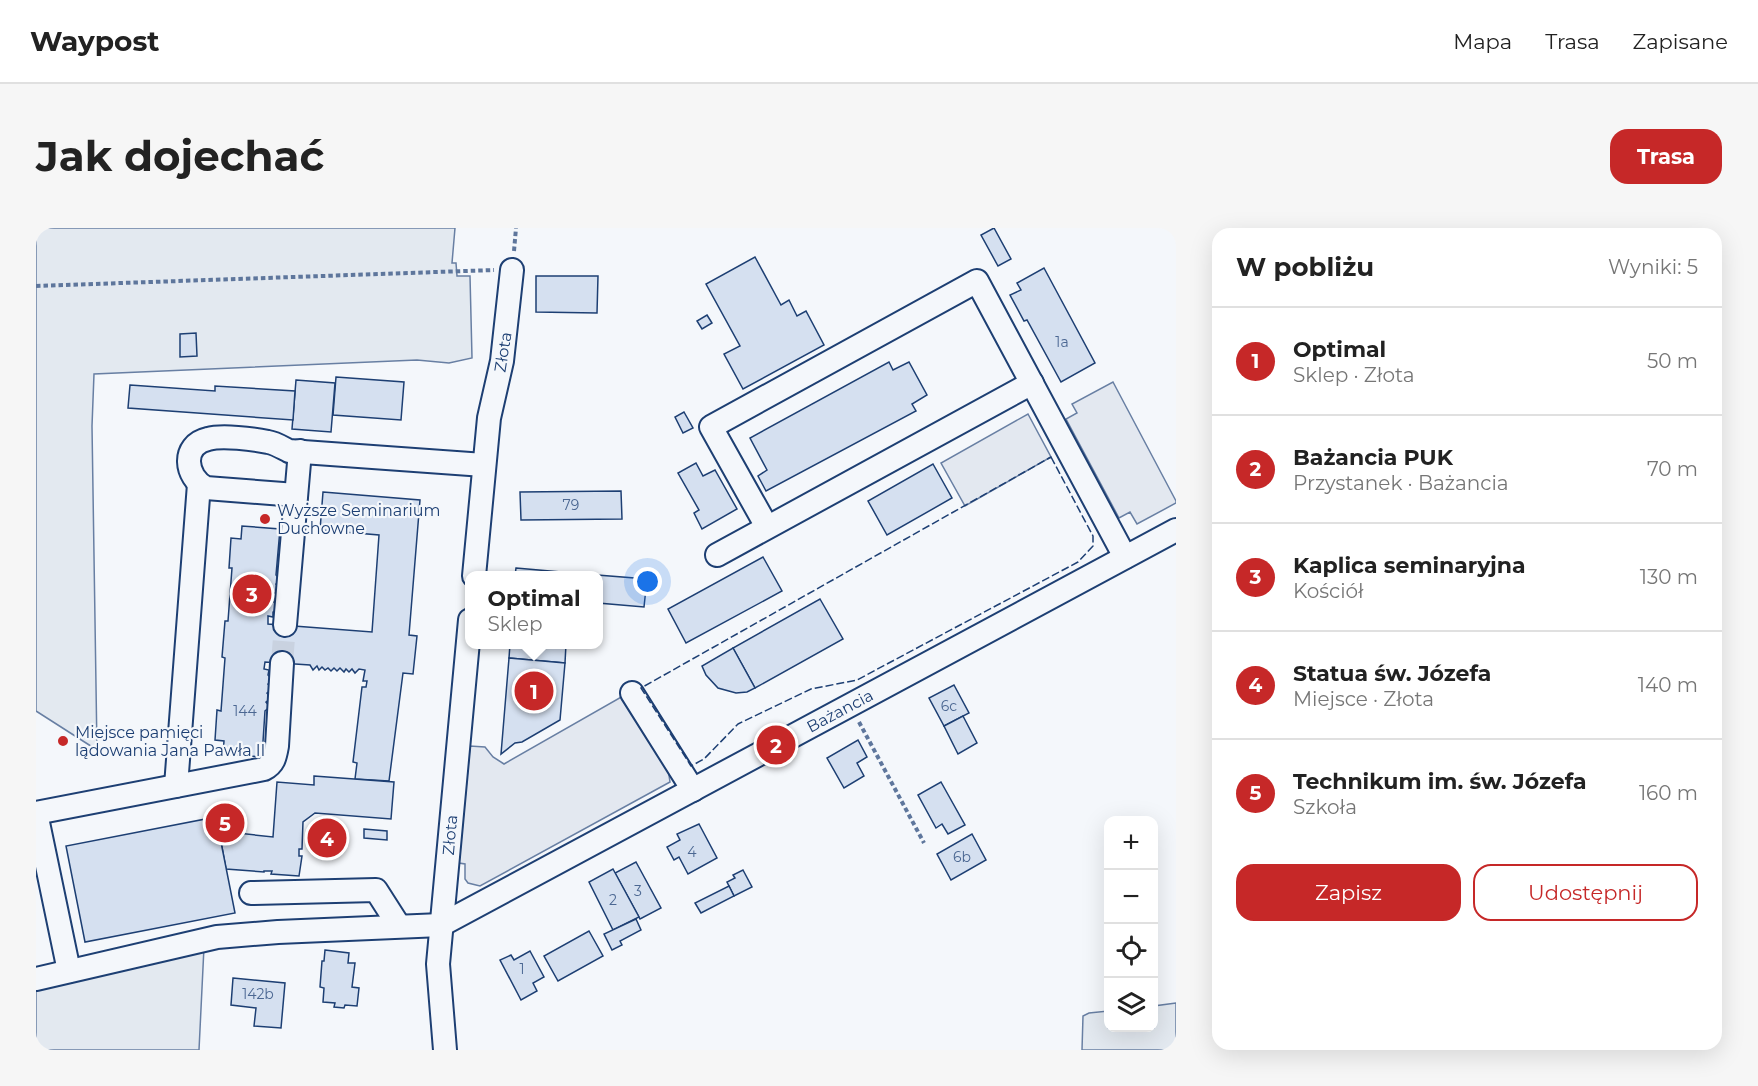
<!DOCTYPE html>
<html lang="pl">
<head>
<meta charset="utf-8">
<style>
  :root { --surface:#fff; --page:#f6f6f6; --text:#222; --muted:#767676; --line:#e0e0e0; --accent:#c62828 }
  body { margin:0; font-family:Montserrat,sans-serif; background:var(--page); color:var(--text) }
  .controls { position:absolute; right:18px; bottom:18px; display:grid; overflow:hidden; border-radius:12px; box-shadow:0 6px 24px #0002 }
  .controls button { width:54px; height:54px; display:grid; place-items:center; padding:0; border:0; border-bottom:2px solid var(--line); background:var(--surface); color:var(--text); font:30px sans-serif }
  .you { position:absolute; left:612px; top:354px; width:21px; height:21px; margin:-15px; border:4px solid #fff; border-radius:50%; background:#1a73e8; box-shadow:0 0 0 9px #1a73e833 }
  .badge { display:grid; place-items:center; width:39px; height:39px; border-radius:50%; background:var(--accent); color:#fff; font-size:20px; font-weight:700 }
  .pin { position:absolute; translate:-50% -50%; border:3px solid #fff; box-shadow:0 2px 6px #0006 }
  .popup { position:absolute; left:429px; top:343px; width:138px; height:78px; box-sizing:border-box; display:grid; place-content:center; border-radius:12px; background:var(--surface); filter:drop-shadow(0 2px 4px #0005); font-size:20px; white-space:nowrap; color:var(--muted) }
  .popup b { font-size:22px; color:var(--text) }
  .popup::after { content:''; position:absolute; left:50%; top:100%; margin-left:-12px; border:12px solid transparent; border-top-color:var(--surface) }
  .list { margin:0; padding:0; list-style:none }
  h2 { display:flex; justify-content:space-between; align-items:center; height:78px; margin:0; padding:0 24px; font-size:26px }
  h2 small { font-size:20px; font-weight:400; color:var(--muted) }
  .list li { display:grid; grid-template-columns:39px 1fr auto; gap:18px; align-items:center; box-sizing:border-box; height:108px; padding:0 24px; border-top:2px solid var(--line) }
  .list b { display:block; font-size:22px; white-space:nowrap }
  .list p { margin:0; font-size:20px; white-space:nowrap; color:var(--muted) }
  .list em { font-size:20px; font-style:normal; color:var(--muted) }
  .actions { display:flex; gap:12px; padding:18px 24px }
  .actions a { flex:1; padding:14px 0; border:2px solid var(--accent); border-radius:18px; text-align:center; font-size:21px; color:var(--accent) }
  .actions .main { background:var(--accent); color:#fff }
  .icon { flex:none; width:33px; height:33px; fill:none; stroke:currentColor; stroke-width:2; stroke-linecap:round; stroke-linejoin:round }
  .map { position:relative; flex:none; width:1140px; height:822px; overflow:hidden; border-radius:18px }
  header { display:flex; align-items:center; gap:36px; box-sizing:border-box; height:84px; padding:0 30px; background:var(--surface); border-bottom:2px solid var(--line) }
  header strong { font-size:28px }
  nav { display:flex; gap:33px; margin-inline-start:auto; font-size:21px }
  .intro { display:flex; align-items:center; justify-content:space-between; box-sizing:border-box; height:144px; padding:0 36px }
  h1 { margin:0; font-size:42px }
  .button { padding:15px 27px; border-radius:18px; background:var(--accent); color:#fff; font-size:21px; font-weight:700 }
  main { display:flex; gap:36px; padding:0 36px }
  aside { flex:1; background:var(--surface); border-radius:18px; box-shadow:0 6px 24px #0002 }
  .map>svg:first-child { display:block }
  .green { fill:#e3e9f0; stroke:#687fa3; stroke-width:1.5 }
  .parking { fill:#e3e8f0; stroke:#687fa3; stroke-width:1.5 }
  .building { fill:#d5e0f0; stroke:#1d3f73; stroke-width:1.5 }
  .lines { fill:none; stroke-linecap:round; stroke-linejoin:round }
  .minor-tunnel { stroke:#c9d2e0; stroke-width:22; stroke-dasharray:22 11; stroke-linecap:butt }
  .minor-casing { stroke:#1d3f73; stroke-width:26 }
  .path { stroke:#5e769c; stroke-width:4; stroke-dasharray:4.5 3; stroke-linecap:butt }
  .minor { stroke:#f4f7fb; stroke-width:22 }
  .fence { stroke:#1d3f73; stroke-width:1.5; stroke-dasharray:8 3; stroke-linecap:butt }
  .poi-dot { fill:#c62828; stroke:#f4f7fb; stroke-width:2 }
  .labels { text-anchor:middle; dominant-baseline:central; stroke-width:4.5; stroke-linejoin:round; paint-order:stroke }
  .number-label { font-size:14px; fill:#4b6792 }
  .street-label { font-size:16px; fill:#1d3f73; stroke:#f4f7fb }
  .poi-label { font-size:16px; fill:#1d3f73; stroke:#f4f7fb; text-anchor:start }
</style>
</head>
<body>
<header>
<strong>Waypost</strong>
<nav><a>Mapa</a><a>Trasa</a><a>Zapisane</a></nav>
</header>
<div class="intro"><h1>Jak dojechać</h1><a class="button">Trasa</a></div>
<main>
<div class="map">
<svg width="1140" height="822" viewBox="0 0 1140 822">
  <rect width="100%" height="100%" fill="#f4f7fb"/>
  <!-- green -->
  <g class="green">
    <path d="M0 0H419L416 35H420L421 48H434L436 130 413 135 381 132 58 146 56 198 61 522 0 483Z"/>
    <path d="M168 719 163 822H0V758Z"/>
    <path d="M1140 775V822H1046L1047 788 1053 785 1072 783V800H1118V778Z"/>
  </g>
  <!-- parking -->
  <g class="parking">
    <path d="M1077 154 1140 273V275L1101 296 1094 284 1083 290 1030 191 1041 185 1036 176Z"/>
    <path d="M992 186 1015 229 929 278 905 235Z"/>
    <path d="M587 468 632 541 634 554 444 658 432 655 429 651V636L423 635 434 518 449 519 457 529 468 536Z"/>
  </g>
  <!-- building -->
  <g class="building">
    <path d="M958 0 975 31 962 38 945 7Z"/>
    <path d="M719 29 745 77 753 72 761 88 770 83 788 117 707 161 688 126 704 118 670 56Z"/>
    <path d="M1008 40 1059 135 1025 154 991 92 988 93 974 67 985 62 981 55Z"/>
    <path d="M500 48H562L561 85 500 84Z"/>
    <path d="M671 87 676 95 666 101 661 93Z"/>
    <path d="M160 105 161 128 144 129V106Z"/>
    <path d="M853 134 857 142 873 134 891 167 876 176 880 183 730 263 722 248 731 242 714 210Z"/>
    <path d="M300 149 368 154 365 192 297 187Z"/>
    <path d="M260 152 299 155 295 204 256 201Z"/>
    <path d="M94 157 179 163V158L259 163 257 192 92 180Z"/>
    <path d="M648 184 657 200 647 205 639 189Z"/>
    <path d="M660 235 667 248 679 242 701 281 666 301 658 285 663 282 642 245Z"/>
    <path d="M897 236 916 270 851 307 832 273Z"/>
    <path d="M585 263 586 291 485 292 484 264Z"/>
    <path d="M287 264 384 272 373 407 381 408 377 446 367 445 353 553 319 551 321 535 317 534 326 459H330L331 453H327L329 442 323 441 319 445 316 441 313 444 310 441 308 444 304 440 301 443 298 440 295 443 292 440 289 442 286 439 283 442 281 438 277 442 274 437 229 434 228 441 233 442 232 447 237 452 232 456 236 461 231 465 235 470 230 474 234 479 229 483 226 529 187 526 188 513 179 512 181 482 185 483 189 430 186 429 189 393H192L196 340H193L195 310 205 311 206 298 244 301 240 347 245 352 240 356 244 361 239 365 243 370 238 374 243 379 237 384V389L232 388V396L336 404 343 307 284 302Z"/>
    <path d="M727 329 746 363 650 415 632 381Z"/>
    <path d="M480 340 536 345V348H479Z"/>
    <path d="M536 345 611 351 608 379 562 375V348H536Z"/>
    <path d="M784 371 807 411 719 460 697 420Z"/>
    <path d="M474 416H530L529 435 473 430Z"/>
    <path d="M697 420 719 460 711 464 700 465 682 460 670 447 666 438Z"/>
    <path d="M473 430 529 435 524 492 486 514 479 515 465 526Z"/>
    <path d="M918 457 933 485 908 498 893 470Z"/>
    <path d="M927 488 941 515 922 526 908 498Z"/>
    <path d="M822 512 831 529 821 535 828 548 808 560 791 530Z"/>
    <path d="M278 548 358 554 355 591 279 585 267 594 266 621H263V628H266L263 648 235 646 236 643H228V644L190 641 183 603 237 609 241 554 278 557Z"/>
    <path d="M905 554 929 597 912 606 906 596 900 600 882 567Z"/>
    <path d="M180 589 199 685 49 714 30 618Z"/>
    <path d="M663 596 681 630 652 646 643 629 638 632 631 619 644 612 641 606Z"/>
    <path d="M328 601 351 603V612L328 610Z"/>
    <path d="M936 606 950 632 915 652 901 626Z"/>
    <path d="M600 634 625 680 604 691 579 645Z"/>
    <path d="M577 641 603 689 577 702 553 654Z"/>
    <path d="M707 642 716 659 698 668 691 654 699 650 697 647Z"/>
    <path d="M693 658 698 668 665 685 659 675Z"/>
    <path d="M600 691 605 702 584 713 586 717 576 722 568 706Z"/>
    <path d="M553 703 567 728 522 753 508 728Z"/>
    <path d="M289 722 313 725 312 735H319L316 759 323 760 321 778 309 777 308 780 298 779 299 775 287 774 288 760 284 759 286 733H288Z"/>
    <path d="M494 723 508 749 497 755 501 763 485 772 464 732 475 727 478 732Z"/>
    <path d="M197 750 249 755 245 800 218 798 220 780 195 777Z"/>
  </g>
  <g class="lines">
    <!-- minor-tunnel -->
    <path class="minor-tunnel" d="M246 435 249 397"/>
    <!-- minor casing -->
    <g class="minor-casing">
      <g id="minor">
        <path d="M260 267 170 260C149 249 145 217 172 211 186 207 217 211 232 214 239 215 247 220 253 223L448 237"/>
        <path d="M731 299 675 199 941 53 1089 329"/>
        <path d="M681 327 996 155"/>
        <path d="M438 348 453 190 466 133 476 42"/>
        <path d="M249 397 264 223"/>
        <path d="M596 465 657 562"/>
        <path d="M140 558 163 256"/>
        <path d="M215 665 340 662 363 698"/>
        <path d="M33 743 0 585 228 541C238 536 239 529 241 518L246 435"/>
        <path d="M0 751 181 709 242 704 405 697 1140 302"/>
        <path d="M409 822 402 736 434 392"/>
      </g>
    </g>
    <!-- path -->
    <g class="path">
      <path d="M478 23 480 0"/>
      <path d="M0 58 458 42"/>
      <path d="M823 494 888 615"/>
    </g>
    <!-- minor -->
    <use href="#minor" class="minor"/>
    <!-- fence -->
    <path class="fence" d="M1015 229 1057 308V318L1042 334 821 452 775 461 702 496 668 531 655 538 605 460Z"/>
  </g>
  <!-- markers -->
  <g class="poi-dot">
    <circle cx="229" cy="291" r="6"/>
    <circle cx="27" cy="513" r="6"/>
  </g>
  <g class="labels">
    <!-- number labels -->
    <g class="number-label">
      <text x="1026" y="114">1a</text>
      <text x="535" y="277">79</text>
      <text x="913" y="478">6c</text>
      <text x="209" y="483">144</text>
      <text x="656" y="624">4</text>
      <text x="926" y="629">6b</text>
      <text x="602" y="663">3</text>
      <text x="577" y="672">2</text>
      <text x="486" y="741">1</text>
      <text x="222" y="766">142b</text>
    </g>
    <!-- street labels -->
    <g class="street-label">
      <text transform="translate(467 124) rotate(-81)">Złota</text>
      <text transform="translate(804 483) rotate(-28)">Bażancia</text>
      <text transform="translate(414 607) rotate(-85)">Złota</text>
    </g>
    <!-- poi labels -->
    <g class="poi-label">
      <text x="241" y="282">Wyższe Seminarium<tspan x="241" dy="18">Duchowne</tspan></text>
      <text x="39" y="504">Miejsce pamięci<tspan x="39" dy="18">lądowania Jana Pawła II</tspan></text>
    </g>
  </g>
</svg>
<div class="controls">
<button>+</button>
<button>−</button>
<button><svg class="icon" aria-label="locate" viewBox="0 0 24 24"><circle cx="12" cy="12" r="6"/><path d="M12 2v4M12 18v4M2 12h4M18 12h4"/></svg></button>
<button><svg class="icon" aria-label="layers" viewBox="0 0 24 24"><path d="M12 4l9 5-9 5-9-5zM3 14l9 5 9-5"/></svg></button>
</div>
<div class="you"></div>
<div class="pin badge" style="left:498px;top:463px">1</div>
<div class="popup"><b>Optimal</b>Sklep</div>
<div class="pin badge" style="left:740px;top:517px">2</div>
<div class="pin badge" style="left:216px;top:366px">3</div>
<div class="pin badge" style="left:291px;top:610px">4</div>
<div class="pin badge" style="left:189px;top:595px">5</div>
</div>
<aside>
<h2>W pobliżu<small>Wyniki: 5</small></h2>
<ul class="list">
<li><span class="badge">1</span><div><b>Optimal</b><p>Sklep · Złota</p></div><em>50 m</em></li>
<li><span class="badge">2</span><div><b>Bażancia PUK</b><p>Przystanek · Bażancia</p></div><em>70 m</em></li>
<li><span class="badge">3</span><div><b>Kaplica seminaryjna</b><p>Kościół</p></div><em>130 m</em></li>
<li><span class="badge">4</span><div><b>Statua św. Józefa</b><p>Miejsce · Złota</p></div><em>140 m</em></li>
<li><span class="badge">5</span><div><b>Technikum im. św. Józefa</b><p>Szkoła</p></div><em>160 m</em></li>
</ul>
<div class="actions"><a class="main">Zapisz</a><a>Udostępnij</a></div>
</aside>
</main>
</body>
</html>
